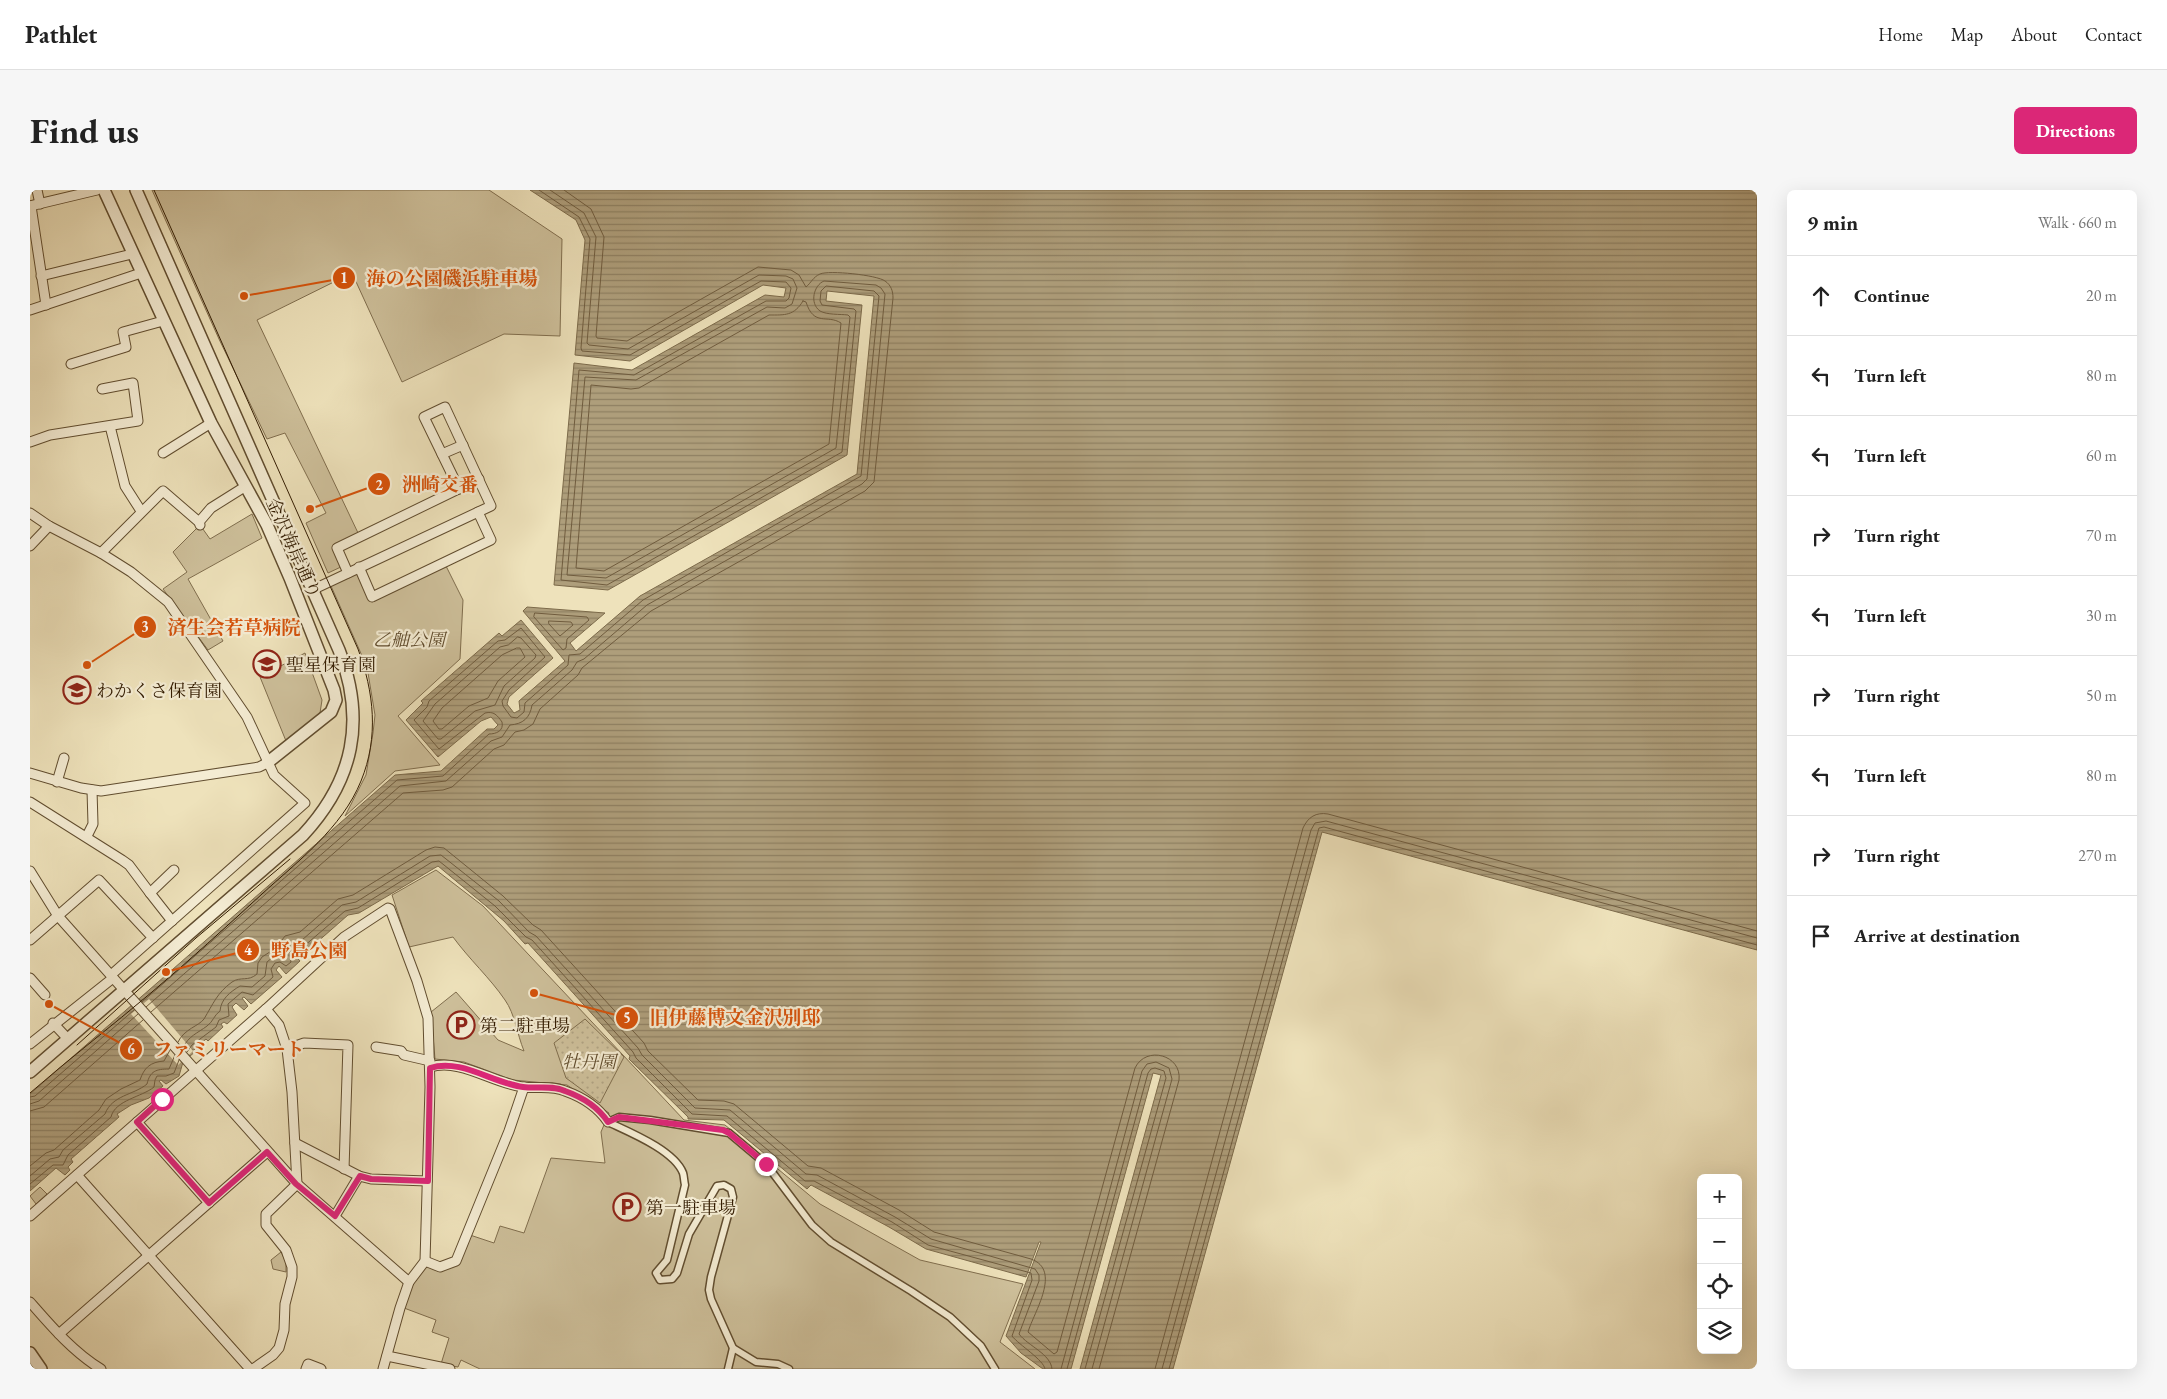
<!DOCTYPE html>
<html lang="en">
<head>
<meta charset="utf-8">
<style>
  :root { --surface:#fff; --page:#f6f6f6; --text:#222; --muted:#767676; --line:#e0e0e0; --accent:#db2777 }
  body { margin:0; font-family:"EB Garamond","Noto Serif JP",serif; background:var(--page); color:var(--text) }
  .controls { position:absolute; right:15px; bottom:15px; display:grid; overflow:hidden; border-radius:8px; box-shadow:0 5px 20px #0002 }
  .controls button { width:45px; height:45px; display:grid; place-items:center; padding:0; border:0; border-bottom:1px solid var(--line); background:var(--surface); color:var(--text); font:25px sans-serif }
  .stop { position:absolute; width:15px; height:15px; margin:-11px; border:4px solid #db2777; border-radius:50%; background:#fff }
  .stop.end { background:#db2777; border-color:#fff; box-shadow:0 1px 5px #0008 }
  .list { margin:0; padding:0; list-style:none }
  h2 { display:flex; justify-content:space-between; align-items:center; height:65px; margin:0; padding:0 20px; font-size:21px }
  h2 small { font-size:16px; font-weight:400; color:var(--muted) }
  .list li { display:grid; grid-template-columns:32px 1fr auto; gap:15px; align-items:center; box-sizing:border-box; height:80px; padding:0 20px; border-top:1px solid var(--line) }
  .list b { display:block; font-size:19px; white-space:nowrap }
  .list em { font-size:16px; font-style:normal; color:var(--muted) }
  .icon { flex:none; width:28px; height:28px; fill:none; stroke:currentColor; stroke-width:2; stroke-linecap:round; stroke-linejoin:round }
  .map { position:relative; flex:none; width:1727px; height:1179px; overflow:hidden; border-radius:8px }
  header { display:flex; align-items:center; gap:30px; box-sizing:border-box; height:70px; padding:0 25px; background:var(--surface); border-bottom:1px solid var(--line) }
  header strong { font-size:24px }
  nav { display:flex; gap:28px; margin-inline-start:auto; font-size:18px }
  .intro { display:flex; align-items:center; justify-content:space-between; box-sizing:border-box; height:120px; padding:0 30px }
  h1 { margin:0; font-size:35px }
  .button { padding:12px 22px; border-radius:8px; background:var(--accent); color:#fff; font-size:18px; font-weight:700 }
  main { display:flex; gap:30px; padding:0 30px }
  aside { flex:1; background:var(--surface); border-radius:8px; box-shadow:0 5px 20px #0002 }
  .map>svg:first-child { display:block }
  .park { fill:#cec09b; stroke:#806e4e }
  .garden { fill:url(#garden-dots); stroke:#806e4e }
  .water { fill:url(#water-rules); stroke:#7c6a4a }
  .pier { fill:#eee2bb }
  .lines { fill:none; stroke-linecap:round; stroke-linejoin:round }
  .shore { stroke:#705c3e; stroke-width:1 }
  .pedestrian-casing { stroke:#614d2f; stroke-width:9 }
  .minor-casing { stroke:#614d2f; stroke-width:11 }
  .tertiary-casing { stroke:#614d2f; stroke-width:14 }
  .pedestrian { stroke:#f4ecd3; stroke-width:6 }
  .minor { stroke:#f4ecd3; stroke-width:9 }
  .tertiary { stroke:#f4ecd3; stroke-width:11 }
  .tram { stroke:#321b00; stroke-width:1 }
  .route { stroke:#db2777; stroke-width:6 }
  .labels { text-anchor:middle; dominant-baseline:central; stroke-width:4.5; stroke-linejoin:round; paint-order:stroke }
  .street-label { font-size:18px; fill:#321b00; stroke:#f4ecd3 }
  .park-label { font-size:18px; font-style:italic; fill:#614d2e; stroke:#f4ecd3 }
  .poi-label { font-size:18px; fill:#321b00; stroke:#f4ecd3; text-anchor:start }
  .leader { fill:none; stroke:#d6530b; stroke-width:2 }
  .callout-dot { fill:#d6530b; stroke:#f4ecd3; stroke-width:2 }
  .mark-label { font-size:15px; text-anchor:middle; font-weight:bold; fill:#fff }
  .callout-label { font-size:19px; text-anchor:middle; font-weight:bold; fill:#d6530b; stroke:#f4ecd3; stroke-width:4.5; stroke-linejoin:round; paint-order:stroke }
</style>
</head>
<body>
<header>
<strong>Pathlet</strong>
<nav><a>Home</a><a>Map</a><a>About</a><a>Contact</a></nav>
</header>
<div class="intro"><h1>Find us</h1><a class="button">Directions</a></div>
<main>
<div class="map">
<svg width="1727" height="1179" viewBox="0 0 1727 1179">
  <defs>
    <pattern id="garden-dots" width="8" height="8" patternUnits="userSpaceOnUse" patternTransform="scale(1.25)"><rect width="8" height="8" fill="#cec09b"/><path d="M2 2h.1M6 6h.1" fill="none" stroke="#b1a484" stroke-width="1.8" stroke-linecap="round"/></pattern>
    <pattern id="water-rules" width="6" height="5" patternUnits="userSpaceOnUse" patternTransform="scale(1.25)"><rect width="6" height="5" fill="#ae9e7b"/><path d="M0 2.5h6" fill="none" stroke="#8e8062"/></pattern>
  </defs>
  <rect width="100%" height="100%" fill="#eee2bb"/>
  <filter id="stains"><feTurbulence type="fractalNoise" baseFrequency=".004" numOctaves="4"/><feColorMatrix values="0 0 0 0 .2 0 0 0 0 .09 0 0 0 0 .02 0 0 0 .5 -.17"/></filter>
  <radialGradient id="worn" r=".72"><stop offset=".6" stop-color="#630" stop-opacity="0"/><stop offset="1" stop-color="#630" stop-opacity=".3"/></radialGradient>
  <!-- park -->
  <g class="park">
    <path d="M122 0H459L532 49 530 146 474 144 372 192 322 83 227 130 329 345 305 357 313 376 298 383 276 333 296 323 255 243 237 249 189 149Z"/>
    <path d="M222 324 232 348 158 389 193 451 178 460 133 399 157 382 143 362 170 335 180 349Z"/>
    <path d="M416 376 433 410 430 469 368 526 410 575 365 581 315 626 336 585 343 543 345 525 337 477 301 396 327 384 342 412Z"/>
    <path d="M275 463 292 510 290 523 256 551 230 487Z"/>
    <path d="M406 680 453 716 654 930 695 935 790 1014 890 1070 993 1094 970 1152 1005 1179H450L431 1170 428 1177 411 1174 419 1148 402 1142 406 1130 374 1118 383 1094 397 1076 430 1072 440 1045 464 1053 470 1036 494 1043 521 968 575 973 571 942 579 923 537 895 483 890 434 872 405 869 401 822 426 802 468 850 494 861C487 844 485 824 475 810 460 788 439 769 423 747L379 757 362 705Z"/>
    <path d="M10 997 17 1004 6 1014 0 1006Z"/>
    <path d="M251 1062 256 1072V1082L243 1079 241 1070Z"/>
  </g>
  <!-- garden -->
  <path class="garden" d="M555 829 594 867 570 913 536 888 524 853Z"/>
  <!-- water -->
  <path class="water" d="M500 0H1727V760L1292 642 1143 1179H1050L1131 885 1123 883 1041 1179H1013L991 1163 976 1146 1011 1052H1009L996 1087 896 1059 859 1037 781 995 777 999 694 930 658 929V927L599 869 600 866 498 753 495 754 474 731 408 676 329 723 318 725 277 761 279 763 274 768 267 761 264 764 270 771 256 784 249 776 246 780 252 787 221 814 214 807 212 808 218 816 214 820 206 813 202 817 207 825 197 834 194 832 191 834 193 837 178 851 176 849 164 859 166 861 153 872 149 886 136 894 131 890 129 891 133 896 119 908 101 915 87 924 89 927 41 969 43 972 38 977 40 980 35 985 26 978 0 1001V904L365 585 411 581 457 539H464L468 535 461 527 451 531 408 567 376 530 393 513 391 511 469 443 472 446 491 430 523 468 479 507 477 514 484 523 490 520 489 511 535 471 493 421 497 417 575 423 540 453 546 461 610 406 827 284 844 106 797 101 796 111 832 115 817 265 578 400 524 395 544 173 602 180 735 105 754 107 756 98 733 95 600 171 545 165 555 50 546 30Z"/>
  <!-- pier -->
  <path class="pier" d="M119 809 163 861 148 875 101 824Z"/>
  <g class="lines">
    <!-- shore -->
    <g class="shore">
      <path d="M773 111 776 112C784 137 797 124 811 133L799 254 574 381 546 378 561 195 601 199 609 198 739 125C755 125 764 126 773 111Z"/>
      <path d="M505 423 557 427 559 430 537 449 536 458 533 460 504 427Z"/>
      <path d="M519 431 541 432 543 435 530 446 519 434Z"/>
      <path d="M488 447 491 448 506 465 505 468 474 496 465 515 445 521 411 549H408L393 531 405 514 470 457 478 455Z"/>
      <path d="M487 458H490L495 467 468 491 458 508 439 516 412 539H409L403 531 412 518 472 465Z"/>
      <path d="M112 812 367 590 413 586 459 544C466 544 474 541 472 532 467 525 464 521 455 523L409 559 384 530 397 517 399 511 468 451 475 450 491 438 515 467 479 500 472 511 473 516 481 527 487 528 494 522 495 513 538 475 539 465 550 464 613 410 831 286 849 106 844 101 796 96 791 101 790 111 792 115 824 119 826 121 812 262 577 395 531 390 549 180 604 185 736 111H756L759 108 761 98 756 92 731 91 600 165 552 161 551 158 560 49 549 27 509 0"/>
      <path d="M116 817 370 596 416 591 461 551 472 547 480 535C493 534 500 528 502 515L542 480 547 472 554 469 617 415 832 294 837 289 855 104 851 98 846 95 794 91C784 95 779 113 790 121 797 125 810 124 818 125L820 127 806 258 576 388 537 385 555 187 606 190 737 117 755 118 762 114 767 98 763 89 756 86 729 85 598 159 559 155 557 153 566 47 554 23 520 0"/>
      <path d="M121 822 373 603 413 600 422 597 464 559 474 555 485 542 494 540 503 534 510 519 548 485 552 478 621 421 835 301 844 292 863 108C863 101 861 95 855 91 847 85 799 80 790 84 783 87 781 93 776 97L769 85 761 80 728 77 597 151 567 148 566 146 574 47 561 19 534 0"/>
      <path d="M148 852C154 839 169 836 174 829 183 814 187 803 202 792 211 786 218 792 227 784L228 773 232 767 246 758 255 746 270 742 308 709 323 705 396 660 405 657 414 658 473 706 503 735 511 740 614 853 618 861 668 910 694 911 704 914 778 976 791 978 869 1020 904 1042 1001 1069C1032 1080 1004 1122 998 1142L1024 1164 1027 1162 1105 878C1116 855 1152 865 1149 890L1069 1179"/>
      <path d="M153 858C158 846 168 843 177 836 183 832 184 825 190 821 191 809 200 802 210 796L222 797 235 786 237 772 243 767 252 765 260 753 272 750 312 715 326 712 400 666 411 665 469 711 499 742 506 746 608 858 612 865 665 918 700 920 776 984 787 985 865 1027 901 1049 1005 1079 1009 1085V1091L989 1144C998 1156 1021 1164 1022 1179"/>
      <path d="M157 862 162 855 186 837 189 830 199 826 198 814 212 802 223 805 243 787 241 779 245 773 250 772 256 776 261 772 259 763 263 758 273 757 315 721 328 718 402 672 409 671 465 716 496 747 502 750 603 862 606 868 662 924 697 926 775 991H784L862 1032 898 1055 1001 1083 1002 1090 982 1146C989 1155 1014 1170 1015 1179"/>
      <path d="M0 907 5 906 104 820"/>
      <path d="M0 914 9 911 108 824"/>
      <path d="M0 921 14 917 113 830"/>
      <path d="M0 976 16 963 24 960 69 920 76 909 91 899 110 890C114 878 120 872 134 871L140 860"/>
      <path d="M0 986 20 969 29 967 33 960 75 924C82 905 104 905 117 894 120 881 126 879 139 879L145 865"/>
      <path d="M0 994 23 975H33L38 965 81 927C85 910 112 907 124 897L125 890 127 886H136L144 883 149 870"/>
      <path d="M1031 1179 1112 881 1117 874 1126 872 1139 878 1142 889 1062 1179"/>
      <path d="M1037 1179 1118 883 1121 879 1125 878 1134 881 1136 888 1055 1179"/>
      <path d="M1125 1179 1273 638C1278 627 1286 622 1298 624L1727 741"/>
      <path d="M1132 1179 1281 640 1285 633 1296 631 1727 748"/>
      <path d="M1139 1179 1289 638 1294 637 1727 755"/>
    </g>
    <!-- pedestrian casing -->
    <g class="pedestrian-casing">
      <g id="pedestrian">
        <path d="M578 932C599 942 644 960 653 983 654 986 654 991 655 995L637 1070 626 1083 630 1090 642 1089 647 1083 659 1044 687 996 694 995 701 999 703 1007 681 1087 679 1100 681 1109 703 1158 726 1172 748 1174 759 1179"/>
        <path d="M578 932 589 927 620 930 699 943 736 974 782 1035 801 1052 881 1101 920 1127 951 1156 965 1179"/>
        <path d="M698 1179 703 1158"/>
      </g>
    </g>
    <!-- minor casing -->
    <g class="minor-casing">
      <g id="minor">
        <path d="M7 0 10 14"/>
        <path d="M0 16 67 0"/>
        <path d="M1 16 16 115"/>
        <path d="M11 86 102 64"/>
        <path d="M0 120 111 83"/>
        <path d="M41 174 96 157 93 142 133 131"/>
        <path d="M80 236 95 296 111 321"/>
        <path d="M0 252 20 245 108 231 103 193 72 199"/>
        <path d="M133 263 181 233"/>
        <path d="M412 264 433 255"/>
        <path d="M0 323 19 336 71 363 101 382 138 412 217 527 244 585 275 613 81 785"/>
        <path d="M169 332 181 318 216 296"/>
        <path d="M0 356 19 336"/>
        <path d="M71 363 133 301 169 332 170 335"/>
        <path d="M329 377 342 407 461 350 448 322"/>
        <path d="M318 383 307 358 449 289"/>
        <path d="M282 400 461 316 415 217 394 227 429 299"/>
        <path d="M0 583 51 598 71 601 229 577 237 573"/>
        <path d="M27 592 34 568"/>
        <path d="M0 612 92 670 99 675 120 703"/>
        <path d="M57 646 63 634 62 600"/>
        <path d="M0 681 28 726 267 994 379 1092"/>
        <path d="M142 731 120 703 144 680"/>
        <path d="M0 750 69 690 123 748"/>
        <path d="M0 788 15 805"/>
        <path d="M23 833 38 849"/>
        <path d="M0 854 83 788"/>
        <path d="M346 857 371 861 374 865 400 871"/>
        <path d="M257 859 274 853 318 855 314 979"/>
        <path d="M400 877C431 868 462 893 493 897 507 899 521 895 535 901 552 907 568 917 578 932"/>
        <path d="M107 932 179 1013"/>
        <path d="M265 953 329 986 341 989 397 991"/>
        <path d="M47 985 220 1179"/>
        <path d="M0 1026 236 819 314 747 358 718 360 719 387 791 398 828 400 897 395 1071 379 1092 370 1118 353 1179"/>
        <path d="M305 1026 329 986"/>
        <path d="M395 1071 410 1077 426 1071 479 941 494 897"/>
        <path d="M0 1112C21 1136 43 1162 71 1179"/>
        <path d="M29 1144 237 962"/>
        <path d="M357 1166 420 1179"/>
        <path d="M223 1179 243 1165 249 1158 254 1140 255 1114 262 1087V1077L256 1060 236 1035V1024L267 994 262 902 257 859 249 835 236 819"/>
        <path d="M276 1179 278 1174 291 1179"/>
      </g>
    </g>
    <!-- tertiary casing -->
    <g class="tertiary-casing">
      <g id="tertiary">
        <path d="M74 0 181 233 237 335 260 388 304 500 306 510 301 522 237 573"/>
        <path d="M0 882 273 645C324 590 336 530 309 460L106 0"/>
        <path d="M0 1163 11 1179"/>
      </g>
    </g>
    <!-- pedestrian -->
    <use href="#pedestrian" class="pedestrian"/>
    <!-- minor -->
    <use href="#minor" class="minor"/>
    <!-- tertiary -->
    <use href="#tertiary" class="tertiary"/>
    <!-- tram -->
    <g class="tram">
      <path d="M47 855 166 748 260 669"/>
      <path d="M0 903C40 868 82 836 122 802 160 770 196 737 232 704 268 671 312 638 331 591 349 547 344 502 328 459L124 0"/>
    </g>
  </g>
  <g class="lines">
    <!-- route -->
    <path class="route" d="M132 909 107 932 179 1013 237 962 266 994 305 1026 330 986 341 989 398 991 400 878C431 868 462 893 493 897 507 899 522 895 535 901 552 907 568 917 578 932L589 927 693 940 699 943 736 974"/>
  </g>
  <!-- icons -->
  <defs>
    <g id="school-ring" transform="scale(1.4375)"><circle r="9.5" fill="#f4ecd3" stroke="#8f2418" stroke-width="1.5"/><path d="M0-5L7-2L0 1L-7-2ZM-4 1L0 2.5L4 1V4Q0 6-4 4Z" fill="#8f2418"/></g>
    <g id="parking-ring" transform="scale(1.4375)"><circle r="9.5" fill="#f4ecd3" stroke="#8f2418" stroke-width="1.5"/><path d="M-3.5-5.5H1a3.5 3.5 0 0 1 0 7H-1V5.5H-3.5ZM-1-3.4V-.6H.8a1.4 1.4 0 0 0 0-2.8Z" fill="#8f2418"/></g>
  </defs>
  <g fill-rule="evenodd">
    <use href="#school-ring" x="237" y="474"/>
    <use href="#school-ring" x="47" y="500"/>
    <use href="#parking-ring" x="431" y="835"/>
    <use href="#parking-ring" x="597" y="1017"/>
  </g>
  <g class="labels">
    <!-- street labels -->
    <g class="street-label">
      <text transform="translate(264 358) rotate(66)">金沢海岸通り</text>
    </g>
    <!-- park labels -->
    <g class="park-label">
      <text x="379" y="449">乙舳公園</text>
      <text x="559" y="871">牡丹園</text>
    </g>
    <!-- poi labels -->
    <g class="poi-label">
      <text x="256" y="474">聖星保育園</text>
      <text x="66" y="500">わかくさ保育園</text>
      <text x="450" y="835">第二駐車場</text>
      <text x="616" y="1017">第一駐車場</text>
    </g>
  </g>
  <!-- callouts -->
  <path class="leader" d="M214 106L314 88M280 319L349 294M57 475L115 437M136 782L218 760M504 803L597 828M19 814L101 859"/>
  <g class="callout-dot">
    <circle cx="214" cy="106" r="5"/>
    <circle cx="280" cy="319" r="5"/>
    <circle cx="57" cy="475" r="5"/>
    <circle cx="136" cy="782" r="5"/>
    <circle cx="504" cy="803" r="5"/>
    <circle cx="19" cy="814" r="5"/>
    <circle cx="314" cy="88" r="12"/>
    <circle cx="349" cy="294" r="12"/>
    <circle cx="115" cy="437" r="12"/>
    <circle cx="218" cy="760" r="12"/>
    <circle cx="597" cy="828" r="12"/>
    <circle cx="101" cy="859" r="12"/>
  </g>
  <g class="mark-label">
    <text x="314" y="93">1</text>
    <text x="349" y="300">2</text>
    <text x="115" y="442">3</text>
    <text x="218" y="765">4</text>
    <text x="597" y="833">5</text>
    <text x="101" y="864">6</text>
  </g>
  <g class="callout-label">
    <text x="422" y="95">海の公園磯浜駐車場</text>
    <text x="410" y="301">洲崎交番</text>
    <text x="204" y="444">済生会若草病院</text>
    <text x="279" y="767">野島公園</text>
    <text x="705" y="834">旧伊藤博文金沢別邸</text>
    <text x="199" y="866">ファミリーマート</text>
  </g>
  <rect width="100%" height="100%" filter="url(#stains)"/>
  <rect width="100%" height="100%" fill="url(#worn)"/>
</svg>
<div class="controls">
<button>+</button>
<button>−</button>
<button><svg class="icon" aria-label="locate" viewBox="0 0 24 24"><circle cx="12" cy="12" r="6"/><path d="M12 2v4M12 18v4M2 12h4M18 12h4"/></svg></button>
<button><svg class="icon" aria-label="layers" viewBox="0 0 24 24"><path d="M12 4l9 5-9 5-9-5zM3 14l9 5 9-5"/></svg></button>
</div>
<div class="stop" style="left:132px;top:909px"></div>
<div class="stop end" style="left:736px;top:974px"></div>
</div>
<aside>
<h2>9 min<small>Walk · 660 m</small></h2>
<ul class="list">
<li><svg class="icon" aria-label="ahead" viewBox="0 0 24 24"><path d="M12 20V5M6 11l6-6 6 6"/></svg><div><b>Continue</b></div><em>20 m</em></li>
<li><svg class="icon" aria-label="left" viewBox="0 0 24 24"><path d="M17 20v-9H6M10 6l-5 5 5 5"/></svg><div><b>Turn left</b></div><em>80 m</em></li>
<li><svg class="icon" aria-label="left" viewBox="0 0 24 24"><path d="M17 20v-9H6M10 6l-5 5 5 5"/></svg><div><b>Turn left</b></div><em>60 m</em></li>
<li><svg class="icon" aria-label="right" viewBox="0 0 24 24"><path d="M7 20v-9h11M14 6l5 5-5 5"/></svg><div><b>Turn right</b></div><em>70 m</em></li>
<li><svg class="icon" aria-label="left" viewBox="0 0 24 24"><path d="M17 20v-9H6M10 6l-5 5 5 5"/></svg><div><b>Turn left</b></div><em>30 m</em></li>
<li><svg class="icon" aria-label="right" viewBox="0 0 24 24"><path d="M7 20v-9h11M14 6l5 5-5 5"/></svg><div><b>Turn right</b></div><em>50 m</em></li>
<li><svg class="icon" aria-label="left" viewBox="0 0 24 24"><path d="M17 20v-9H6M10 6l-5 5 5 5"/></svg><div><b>Turn left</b></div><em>80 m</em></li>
<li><svg class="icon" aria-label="right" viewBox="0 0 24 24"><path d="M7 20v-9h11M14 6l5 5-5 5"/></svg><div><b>Turn right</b></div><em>270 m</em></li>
<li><svg class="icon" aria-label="arrive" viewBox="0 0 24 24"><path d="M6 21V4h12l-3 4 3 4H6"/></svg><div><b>Arrive at destination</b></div></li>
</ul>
</aside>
</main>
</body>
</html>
